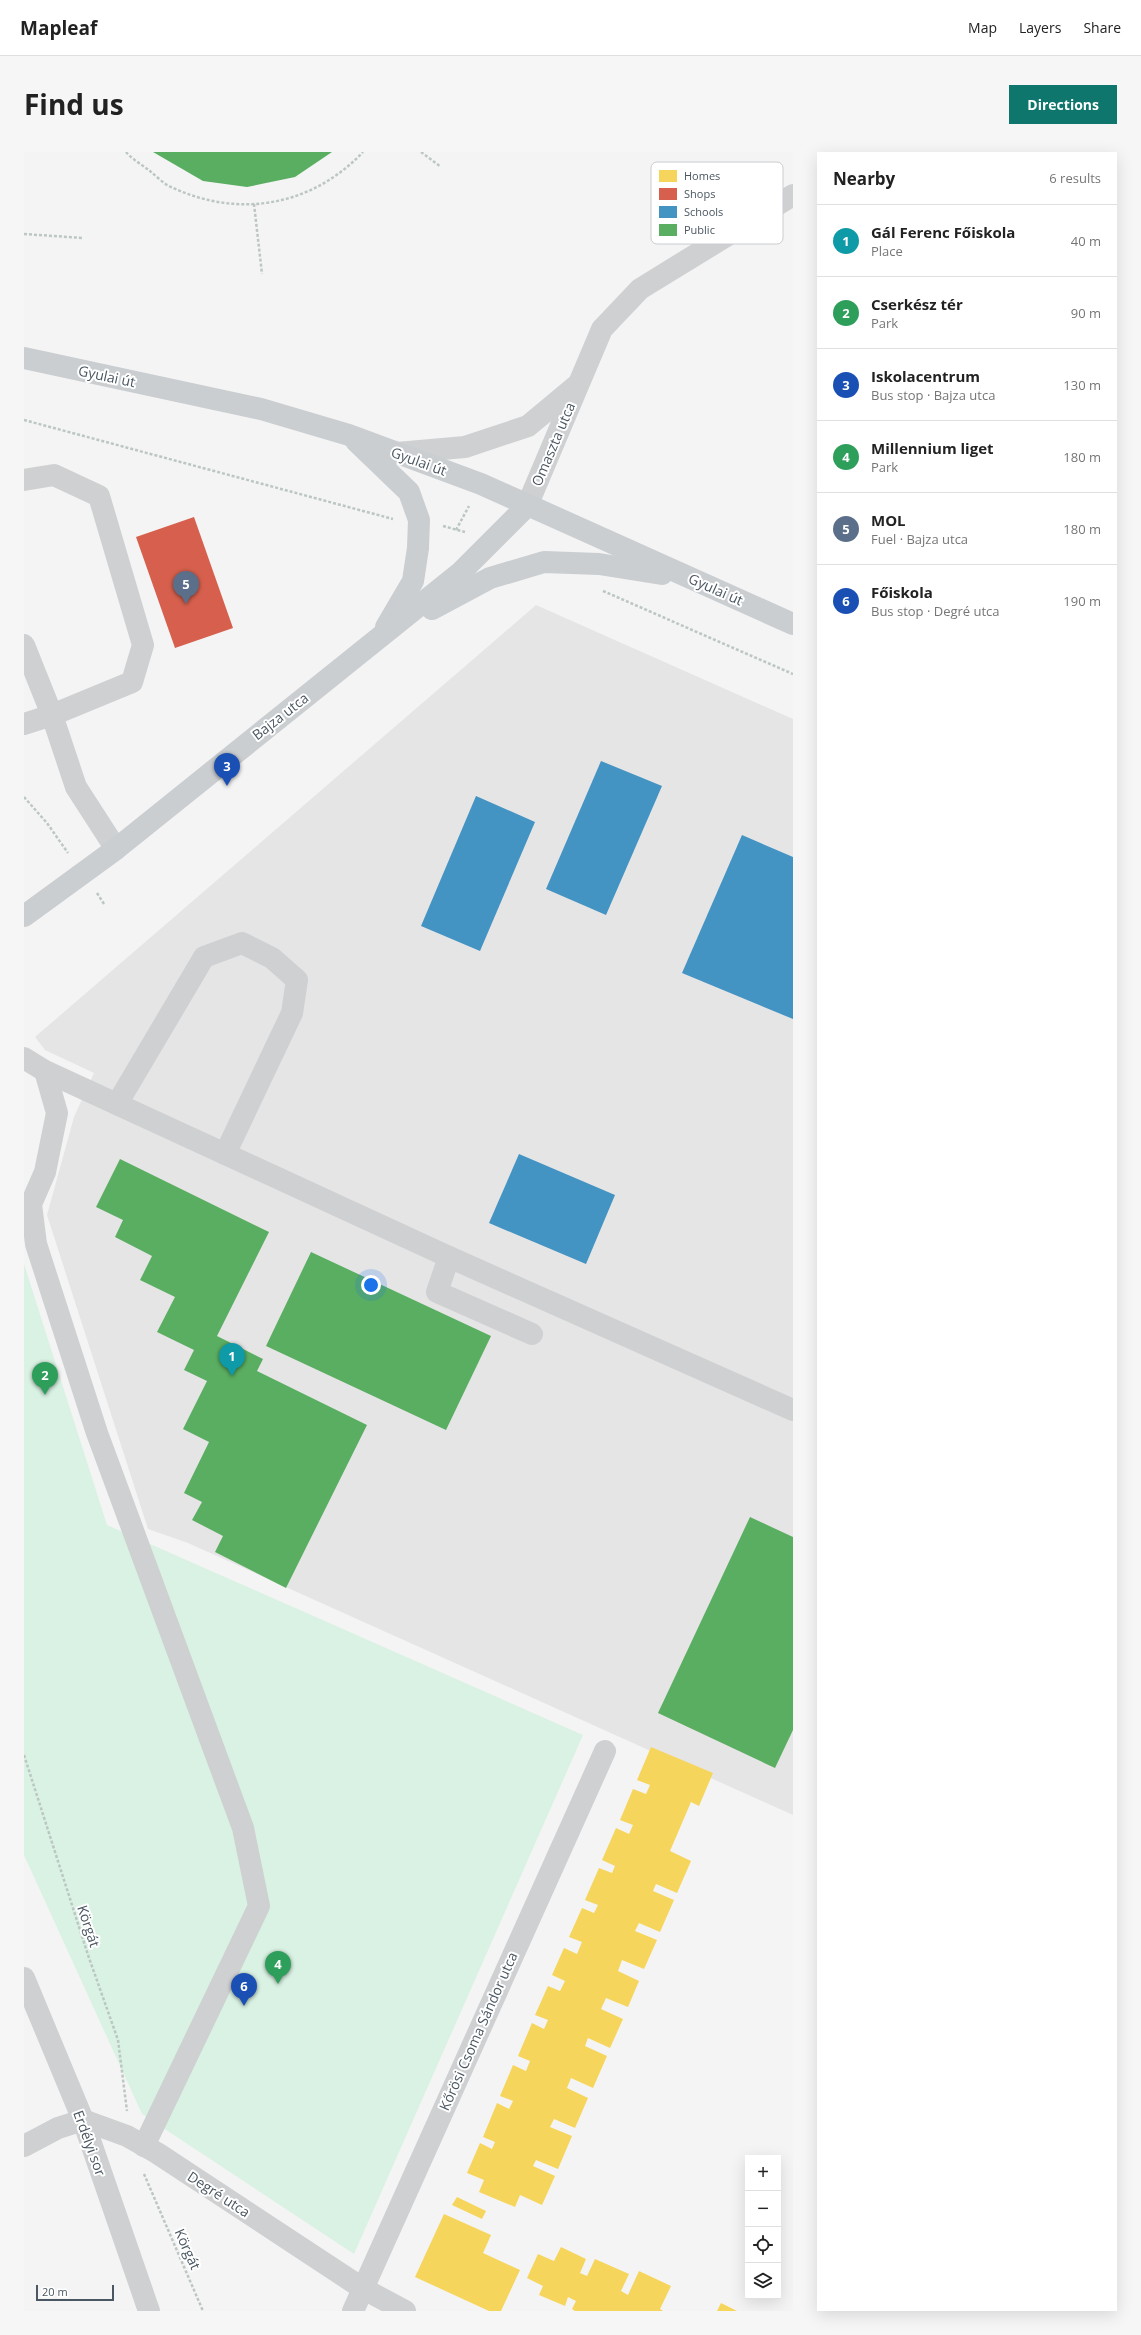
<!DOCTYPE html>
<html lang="en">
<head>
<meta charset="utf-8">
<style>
  :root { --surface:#fff; --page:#f6f6f6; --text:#222; --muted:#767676; --line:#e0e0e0; --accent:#0f766e }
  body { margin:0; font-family:"Open Sans",sans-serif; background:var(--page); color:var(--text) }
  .controls { position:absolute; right:12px; bottom:12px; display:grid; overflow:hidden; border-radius:0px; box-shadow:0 4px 16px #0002 }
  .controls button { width:36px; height:36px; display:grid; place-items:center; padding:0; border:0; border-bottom:1px solid var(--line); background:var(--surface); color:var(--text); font:20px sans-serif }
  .scale { position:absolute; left:12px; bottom:10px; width:78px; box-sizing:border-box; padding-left:4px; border:2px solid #4a5661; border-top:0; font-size:11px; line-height:14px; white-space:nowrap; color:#4a5661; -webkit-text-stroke:3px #fff; paint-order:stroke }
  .you { position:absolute; left:347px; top:1133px; width:14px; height:14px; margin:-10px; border:3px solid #fff; border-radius:50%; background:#1a73e8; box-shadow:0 0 0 6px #1a73e833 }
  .badge { display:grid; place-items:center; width:26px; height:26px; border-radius:50%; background:var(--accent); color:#fff; font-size:13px; font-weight:700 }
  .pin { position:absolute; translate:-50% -33px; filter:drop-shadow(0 1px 2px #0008) }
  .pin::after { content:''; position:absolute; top:21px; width:14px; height:12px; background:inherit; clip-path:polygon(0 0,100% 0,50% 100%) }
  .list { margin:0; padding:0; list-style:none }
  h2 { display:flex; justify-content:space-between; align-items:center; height:52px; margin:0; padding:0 16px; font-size:17px }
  h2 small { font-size:13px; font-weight:400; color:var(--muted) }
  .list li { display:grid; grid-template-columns:26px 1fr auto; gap:12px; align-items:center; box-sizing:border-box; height:72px; padding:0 16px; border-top:1px solid var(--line) }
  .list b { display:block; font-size:15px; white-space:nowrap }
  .list p { margin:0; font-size:13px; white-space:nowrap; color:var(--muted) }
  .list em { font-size:13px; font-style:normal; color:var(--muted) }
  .icon { flex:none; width:22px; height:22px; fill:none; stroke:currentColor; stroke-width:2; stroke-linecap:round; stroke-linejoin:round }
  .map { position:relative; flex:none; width:769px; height:2159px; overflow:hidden; border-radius:0px }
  header { display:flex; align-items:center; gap:24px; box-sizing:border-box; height:56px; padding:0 20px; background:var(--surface); border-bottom:1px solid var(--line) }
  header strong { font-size:19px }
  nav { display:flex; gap:22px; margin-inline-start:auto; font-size:14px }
  .intro { display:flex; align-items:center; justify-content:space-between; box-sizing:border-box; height:96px; padding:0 24px }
  h1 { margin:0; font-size:28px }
  .button { padding:10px 18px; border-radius:0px; background:var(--accent); color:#fff; font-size:14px; font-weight:700 }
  main { display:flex; gap:24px; padding:0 24px }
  aside { flex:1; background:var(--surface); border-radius:0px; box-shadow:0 4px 16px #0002 }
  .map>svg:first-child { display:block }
  .education { fill:#e6e5e6 }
  .green { fill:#d9f2e3 }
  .homes { fill:#f6d55c }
  .shops { fill:#d6604d }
  .schools { fill:#4393c3 }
  .public { fill:#5aae61 }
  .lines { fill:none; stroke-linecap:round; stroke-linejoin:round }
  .path { stroke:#bcc7c4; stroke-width:2.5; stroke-dasharray:3 2; stroke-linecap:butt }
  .minor { stroke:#ced0d2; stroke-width:22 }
  .major { stroke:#caced1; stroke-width:22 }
  .labels { text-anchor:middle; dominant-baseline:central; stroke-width:4; stroke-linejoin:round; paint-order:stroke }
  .street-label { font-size:14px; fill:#4a5661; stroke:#fff }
  .key { fill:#fff; stroke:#c9ccd0; stroke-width:1 }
  .key-label { font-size:11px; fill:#4a5661 }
</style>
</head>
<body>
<header>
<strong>Mapleaf</strong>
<nav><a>Map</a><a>Layers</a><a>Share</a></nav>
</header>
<div class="intro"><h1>Find us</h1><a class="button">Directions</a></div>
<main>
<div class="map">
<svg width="769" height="2159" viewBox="0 0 769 2159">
  <rect width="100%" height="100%" fill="#f4f4f4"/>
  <!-- education -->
  <path class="education" d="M512 453 769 567V1663L164 1391 124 1377 23 1063 50 965 70 921 21 898 11 885Z"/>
  <!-- green -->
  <path class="green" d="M0 1112 83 1373 559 1583 330 2102 118 1962 0 1703Z"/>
  <!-- homes -->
  <g class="homes">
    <path d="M627 1595 689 1621 675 1654 667 1650 646 1699 667 1709 653 1741 632 1732 629 1739 650 1748 636 1780 615 1771 611 1779 633 1788 620 1817 598 1808 594 1819 615 1829 604 1855 582 1846 577 1857 599 1867 586 1896 564 1886 561 1894 583 1904 569 1936 547 1926 543 1936 564 1946 551 1976 530 1967 526 1975 548 1984 534 2017 512 2008 509 2014 531 2024 518 2053 496 2043 491 2055 455 2040 460 2028 443 2021 456 1991 468 1997 471 1990 459 1985 473 1951 485 1957 489 1949 476 1944 489 1913 502 1919 506 1909 494 1904 508 1871 520 1877 524 1868 511 1863 524 1834 536 1839 541 1829 528 1823 540 1796 553 1802 558 1790 545 1785 558 1756 570 1761 574 1753 561 1748 575 1716 588 1721 591 1714 578 1708 592 1676 605 1682 609 1673 596 1668 609 1637 622 1642 626 1633 613 1628Z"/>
    <path d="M433 2045 462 2059 458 2067 428 2053Z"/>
    <path d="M420 2062 467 2083 459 2101 496 2118 477 2159H465L391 2125Z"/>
    <path d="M537 2095 562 2107 556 2121 563 2124 571 2107 605 2122 597 2139 604 2143 615 2119 647 2134 636 2157 639 2159H551L548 2157 552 2149 544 2145 541 2154 515 2143 519 2134 503 2126 514 2102 530 2109Z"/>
    <path d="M697 2151 713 2159H693Z"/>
  </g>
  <!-- shops -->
  <path class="shops" d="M170 365 209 476 151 496 112 385Z"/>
  <!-- schools -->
  <g class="schools">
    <path d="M577 609 638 634 582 763 522 737Z"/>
    <path d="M452 644 511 670 456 799 397 774Z"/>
    <path d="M718 683 769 705V867L658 821Z"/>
    <path d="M495 1002 591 1043 562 1112 465 1071Z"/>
  </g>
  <!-- public -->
  <g class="public">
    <path d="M129 0H308L271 25 223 35 179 29Z"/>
    <path d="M96 1007 245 1080 193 1184 239 1207 233 1219 343 1273 262 1436 191 1400 199 1384 168 1368 178 1350 160 1341 185 1290 159 1277 183 1229 160 1218 170 1198 133 1180 151 1145 116 1128 128 1104 91 1085 99 1068 72 1055Z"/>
    <path d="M287 1100 467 1184 422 1278 242 1194Z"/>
    <path d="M726 1365 769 1385V1578L751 1616 634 1561Z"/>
  </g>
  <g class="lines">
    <!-- path -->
    <g class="path">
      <path d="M102 0C108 7 118 13 126 19 132 24 140 32 147 35 215 67 288 54 339 0"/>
      <path d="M397 0 417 15"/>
      <path d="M230 52 238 122"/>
      <path d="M0 82 59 86"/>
      <path d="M0 268 369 367"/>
      <path d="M419 374 441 380"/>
      <path d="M432 378 445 354"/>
      <path d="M579 439 769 522"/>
      <path d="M0 645 23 671 44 701"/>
      <path d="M73 741 80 752"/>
      <path d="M0 1603 64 1803 94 1888 103 1959"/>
      <path d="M120 2022 179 2159"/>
    </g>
    <!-- minor -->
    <g class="minor">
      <path d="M373 301 441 295 504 274 552 234"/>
      <path d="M0 328 30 323 75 344 119 493 108 530 28 563 0 572"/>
      <path d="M503 354 578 177 616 137 769 43"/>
      <path d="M0 493 28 563 52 635 92 697"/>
      <path d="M0 906 21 919 425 1105 769 1258"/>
      <path d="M21 919 33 961 21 1020 7 1052 12 1092 73 1281 219 1676 235 1754 120 1994"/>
      <path d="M93 952 180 805 218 791 248 806 273 828 268 861 201 1002"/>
      <path d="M425 1105 413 1140 508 1182"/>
      <path d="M0 1826 59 1968 125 2159"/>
      <path d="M0 1994 34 1976 59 1968 103 1984 133 2001 338 2136 381 2159"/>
      <path d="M329 2159 581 1599"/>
    </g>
    <!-- major -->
    <g class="major">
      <path d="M0 206 237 257 325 283 457 332 769 472"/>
      <path d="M332 289 385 340 395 368 394 396 389 429 362 475"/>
      <path d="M408 457 466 426 520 410 575 412 638 422"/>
      <path d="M0 764 92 697 437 420 503 354"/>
    </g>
  </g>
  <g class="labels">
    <!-- street labels -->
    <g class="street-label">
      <text transform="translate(83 224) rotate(12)">Gyulai út</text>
      <text transform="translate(529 292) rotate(-67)">Omaszta utca</text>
      <text transform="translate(395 309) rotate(20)">Gyulai út</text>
      <text transform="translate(692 437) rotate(24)">Gyulai út</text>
      <text transform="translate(256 564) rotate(-38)">Bajza utca</text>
      <text transform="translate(65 1774) rotate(72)">Körgát</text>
      <text transform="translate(454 1879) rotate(-66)">Kőrösi Csoma Sándor utca</text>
      <text transform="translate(66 1991) rotate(70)">Erdélyi sor</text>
      <text transform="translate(195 2042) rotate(33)">Degré utca</text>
      <text transform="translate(164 2097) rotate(66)">Körgát</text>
    </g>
  </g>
  <!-- legend -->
  <rect x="627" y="10" width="132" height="82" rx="6" class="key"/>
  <rect x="635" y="18" width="18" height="12" fill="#f6d55c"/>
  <rect x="635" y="36" width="18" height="12" fill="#d6604d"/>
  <rect x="635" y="54" width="18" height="12" fill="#4393c3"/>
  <rect x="635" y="72" width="18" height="12" fill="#5aae61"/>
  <g class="key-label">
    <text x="660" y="28">Homes</text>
    <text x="660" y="46">Shops</text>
    <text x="660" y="64">Schools</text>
    <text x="660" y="82">Public</text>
  </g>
</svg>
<div class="controls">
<button>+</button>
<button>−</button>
<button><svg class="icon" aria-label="locate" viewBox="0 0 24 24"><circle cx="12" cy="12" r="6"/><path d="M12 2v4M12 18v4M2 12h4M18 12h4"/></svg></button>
<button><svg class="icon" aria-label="layers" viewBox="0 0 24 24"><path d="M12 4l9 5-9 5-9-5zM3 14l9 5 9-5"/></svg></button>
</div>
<div class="scale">20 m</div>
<div class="you"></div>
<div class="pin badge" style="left:208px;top:1224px;background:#0f9aa8">1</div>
<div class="pin badge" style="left:21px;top:1243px;background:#2e9e5b">2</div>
<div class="pin badge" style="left:203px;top:634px;background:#1a4fb4">3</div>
<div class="pin badge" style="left:254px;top:1832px;background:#2e9e5b">4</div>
<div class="pin badge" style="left:162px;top:452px;background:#5c6f8a">5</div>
<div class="pin badge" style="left:220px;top:1854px;background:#1a4fb4">6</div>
</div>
<aside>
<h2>Nearby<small>6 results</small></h2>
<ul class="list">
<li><span class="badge" style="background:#0f9aa8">1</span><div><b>Gál Ferenc Főiskola</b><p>Place</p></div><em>40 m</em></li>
<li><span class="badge" style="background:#2e9e5b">2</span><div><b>Cserkész tér</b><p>Park</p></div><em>90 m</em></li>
<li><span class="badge" style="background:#1a4fb4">3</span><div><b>Iskolacentrum</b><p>Bus stop · Bajza utca</p></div><em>130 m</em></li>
<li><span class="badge" style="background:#2e9e5b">4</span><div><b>Millennium liget</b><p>Park</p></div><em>180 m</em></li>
<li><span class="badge" style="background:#5c6f8a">5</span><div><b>MOL</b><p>Fuel · Bajza utca</p></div><em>180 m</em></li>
<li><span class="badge" style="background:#1a4fb4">6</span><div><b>Főiskola</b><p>Bus stop · Degré utca</p></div><em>190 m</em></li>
</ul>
</aside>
</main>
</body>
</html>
